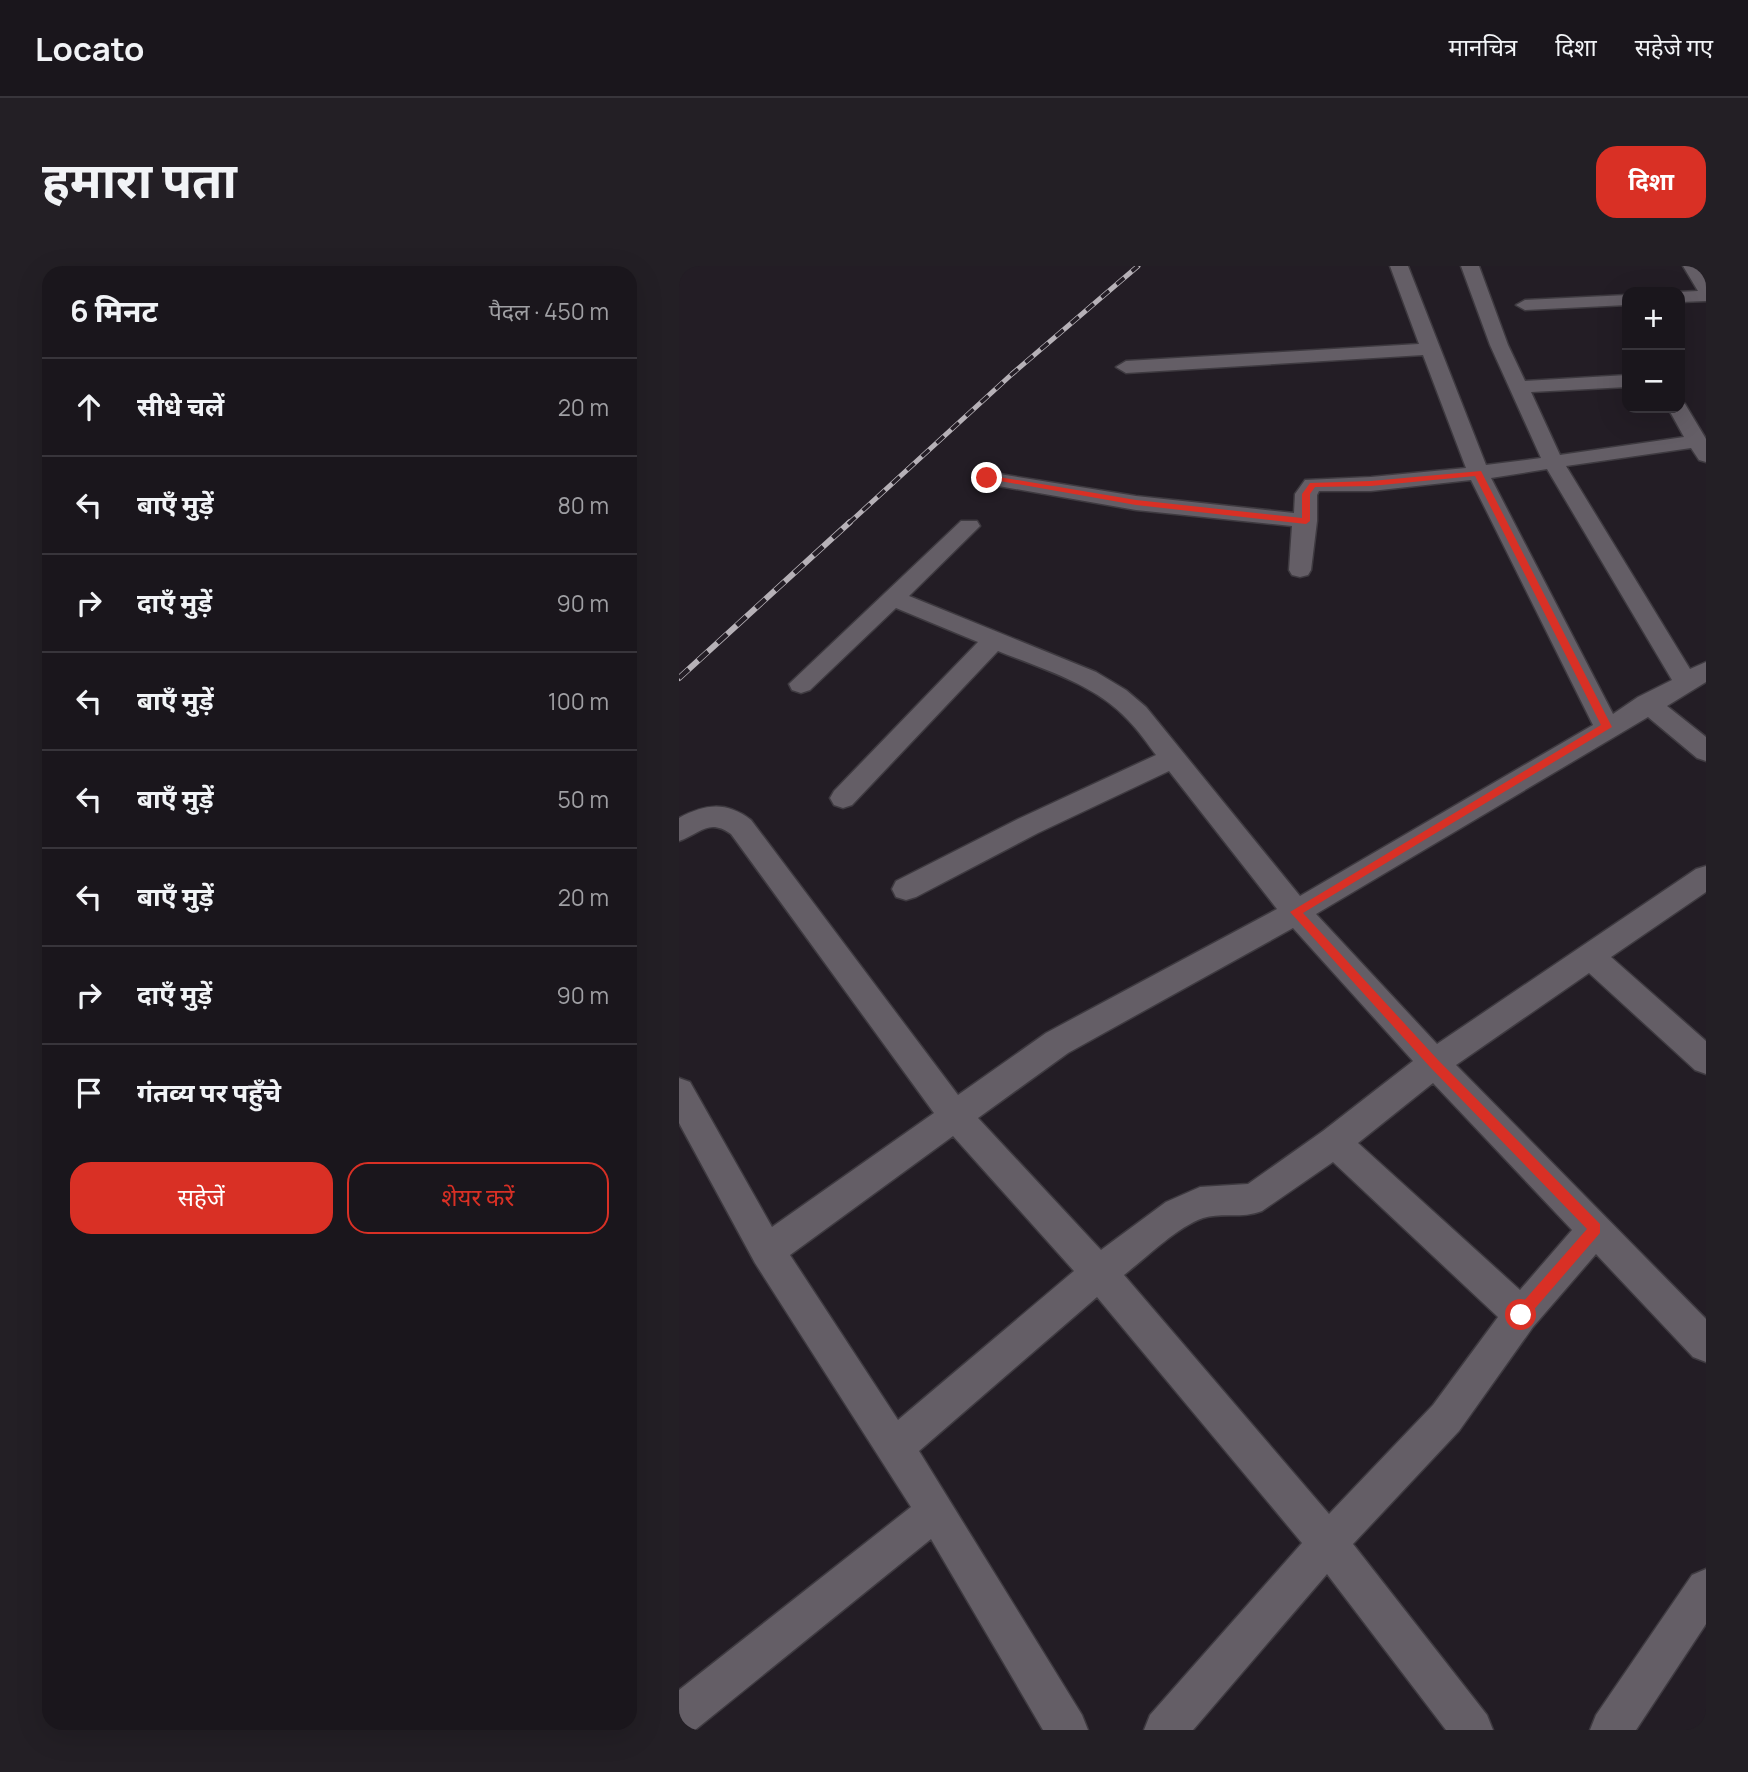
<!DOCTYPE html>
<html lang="hi">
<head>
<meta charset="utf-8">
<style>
  :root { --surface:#1a161c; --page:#231f25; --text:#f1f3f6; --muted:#9f9fa3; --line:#38353b; --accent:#d93025 }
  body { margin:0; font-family:Manrope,"Noto Sans Devanagari",sans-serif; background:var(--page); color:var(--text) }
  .controls { position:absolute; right:21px; top:21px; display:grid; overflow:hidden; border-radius:14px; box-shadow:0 7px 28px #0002 }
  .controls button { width:63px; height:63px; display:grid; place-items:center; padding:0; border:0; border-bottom:2px solid var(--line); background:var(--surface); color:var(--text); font:35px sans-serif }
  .stop { position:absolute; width:21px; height:21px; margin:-16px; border:5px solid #d93025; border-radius:50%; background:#fff }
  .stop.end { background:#d93025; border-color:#fff; box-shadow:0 2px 7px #0008 }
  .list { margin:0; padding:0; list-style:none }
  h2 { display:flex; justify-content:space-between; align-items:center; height:91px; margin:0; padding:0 28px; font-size:30px }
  h2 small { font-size:23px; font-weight:400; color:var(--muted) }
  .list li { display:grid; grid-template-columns:46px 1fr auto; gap:21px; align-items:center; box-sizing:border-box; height:98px; padding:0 28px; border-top:2px solid var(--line) }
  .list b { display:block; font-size:26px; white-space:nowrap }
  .list em { font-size:23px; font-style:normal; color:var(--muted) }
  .actions { display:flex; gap:14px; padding:21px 28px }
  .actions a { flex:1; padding:16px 0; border:2px solid var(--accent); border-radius:21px; text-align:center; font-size:24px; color:var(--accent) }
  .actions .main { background:var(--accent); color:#fff }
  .icon { flex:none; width:38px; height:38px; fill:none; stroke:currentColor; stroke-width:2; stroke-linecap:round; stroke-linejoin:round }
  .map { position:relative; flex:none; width:1027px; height:1464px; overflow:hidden; border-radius:21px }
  header { display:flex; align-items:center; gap:42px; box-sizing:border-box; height:98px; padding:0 35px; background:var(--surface); border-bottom:2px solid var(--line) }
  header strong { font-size:33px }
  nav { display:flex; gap:38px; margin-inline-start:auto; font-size:24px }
  .intro { display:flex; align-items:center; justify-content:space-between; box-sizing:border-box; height:168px; padding:0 42px }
  h1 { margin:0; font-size:49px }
  .button { padding:18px 32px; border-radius:21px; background:var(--accent); color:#fff; font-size:24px; font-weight:700 }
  main { display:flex; gap:42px; padding:0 42px }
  aside { flex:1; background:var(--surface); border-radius:21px; box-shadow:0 7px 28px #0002 }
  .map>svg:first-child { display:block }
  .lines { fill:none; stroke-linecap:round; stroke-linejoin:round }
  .street-casing { stroke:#3e3a40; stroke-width:3 }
  .street { fill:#645e66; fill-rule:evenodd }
  .rail-far1-casing { stroke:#b6b1b7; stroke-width:5 }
  .rail-casing { stroke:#b6b1b7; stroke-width:6 }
  .rail-far1 { stroke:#231d25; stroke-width:3.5; stroke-dasharray:10; stroke-linecap:butt }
  .rail { stroke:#231d25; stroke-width:4.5; stroke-dasharray:13; stroke-linecap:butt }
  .route { fill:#d93025 }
</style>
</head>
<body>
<header>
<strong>Locato</strong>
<nav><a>मानचित्र</a><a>दिशा</a><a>सहेजे गए</a></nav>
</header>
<div class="intro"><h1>हमारा पता</h1><a class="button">दिशा</a></div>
<main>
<aside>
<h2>6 मिनट<small>पैदल · 450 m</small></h2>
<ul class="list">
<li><svg class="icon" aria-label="ahead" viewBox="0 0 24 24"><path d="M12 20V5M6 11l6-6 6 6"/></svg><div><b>सीधे चलें</b></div><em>20 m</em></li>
<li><svg class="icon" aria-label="left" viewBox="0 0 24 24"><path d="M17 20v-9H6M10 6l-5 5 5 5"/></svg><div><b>बाएँ मुड़ें</b></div><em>80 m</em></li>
<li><svg class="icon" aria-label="right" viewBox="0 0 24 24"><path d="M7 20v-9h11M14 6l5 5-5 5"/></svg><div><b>दाएँ मुड़ें</b></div><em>90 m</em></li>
<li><svg class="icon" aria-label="left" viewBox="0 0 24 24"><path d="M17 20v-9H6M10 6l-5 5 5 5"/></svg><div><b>बाएँ मुड़ें</b></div><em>100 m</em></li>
<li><svg class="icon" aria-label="left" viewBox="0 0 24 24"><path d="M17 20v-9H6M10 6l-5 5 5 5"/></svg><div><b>बाएँ मुड़ें</b></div><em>50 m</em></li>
<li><svg class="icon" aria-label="left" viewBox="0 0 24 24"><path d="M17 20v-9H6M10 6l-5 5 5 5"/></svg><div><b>बाएँ मुड़ें</b></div><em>20 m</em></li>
<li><svg class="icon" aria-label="right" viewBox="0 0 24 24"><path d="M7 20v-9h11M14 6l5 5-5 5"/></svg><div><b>दाएँ मुड़ें</b></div><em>90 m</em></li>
<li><svg class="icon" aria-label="arrive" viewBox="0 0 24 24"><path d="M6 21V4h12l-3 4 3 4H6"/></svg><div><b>गंतव्य पर पहुँचे</b></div></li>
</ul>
<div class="actions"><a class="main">सहेजें</a><a>शेयर करें</a></div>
</aside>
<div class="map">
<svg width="1027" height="1464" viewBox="0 0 1027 1464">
  <rect width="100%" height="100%" fill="#231d25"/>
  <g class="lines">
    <!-- street casing -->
    <g class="street-casing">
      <g id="street">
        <path d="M711 0H729L807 199 862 192 811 79 782 0H800L829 79 846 115 948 109V121L852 126 881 189 1005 171 989 142H1001V136L1006 138 1027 173V196L1020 194 1012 182 887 200 1011 403 1027 396V416L988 440 1027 471V495L1018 492 969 451 637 648 758 778 1017 603 1027 600V626L932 691 1027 775V808L1016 804 910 707 777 799 1027 1053V1096L1014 1091 917 988 854 1061 780 1165 674 1278 808 1449 814 1464H767L648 1308 514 1464H465L471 1449 623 1277 418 1031 240 1185 403 1449 409 1464H364L252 1273 16 1464H0V1424L232 1241 76 997 0 857V812L11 816 93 961 255 847 52 568C30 552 22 567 0 575V552C26 538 47 535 72 554L279 829 367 767 598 643 490 505 359 567 237 631 227 634 217 631 213 623 217 615 339 553 477 489C468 477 459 464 449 454 416 418 363 403 319 385L173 539 164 542 155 539 151 532 155 525 299 376 217 342 131 424 122 427 113 424 110 418 282 255H298L301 260 230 330 417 406 447 424 467 441 621 630 914 459 792 214 692 225H640L638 229V255L632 304 629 309 621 311 613 309 610 304 613 260 457 244 308 218 301 217 297 212 301 207 308 206 457 230 615 247 616 228 626 214 692 211 787 202 744 89 447 107 437 101 447 95 740 78ZM868 203 993 414 959 431 934 448 812 212ZM614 662 734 795 644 865 569 918 521 921 487 936 422 984 299 852 389 787ZM754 817 893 964 841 1024 679 877ZM274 870 395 1005 219 1154 111 989ZM654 896 819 1051 754 1139 650 1248 445 1009C467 992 498 961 524 952 543 946 563 953 583 945Z"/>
        <path d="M1004 0H1022L1027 9V35L1001 36V26H998L1019 25Z"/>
        <path d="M948 29V39L846 44 837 39 846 34Z"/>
        <path d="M1027 1303V1358L957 1464H911L917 1449 1013 1309Z"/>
      </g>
    </g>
    <!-- street -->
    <use href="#street" class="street"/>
    <!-- rail-far1 casing -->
    <g class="rail-far1-casing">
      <path id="rail-far1" d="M169 258 333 108 459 0"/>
    </g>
    <!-- rail casing -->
    <g class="rail-casing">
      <path id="rail" d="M0 412 171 256"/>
    </g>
    <!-- rail-far1 -->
    <use href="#rail-far1" class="rail-far1"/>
    <!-- rail -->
    <use href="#rail" class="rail"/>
  </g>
  <!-- route -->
  <path class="route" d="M802 205 933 461 624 647 759 794 921 958V967L846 1054 842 1056 837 1054V1044L908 963 751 801 611 646 922 459 796 210 692 220 636 221 631 228V255L627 258 457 239 304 212 308 209 457 234 623 252V228L631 217 692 215Z"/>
</svg>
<div class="controls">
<button>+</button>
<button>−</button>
</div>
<div class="stop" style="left:842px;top:1049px"></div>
<div class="stop end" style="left:308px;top:212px"></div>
</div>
</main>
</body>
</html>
